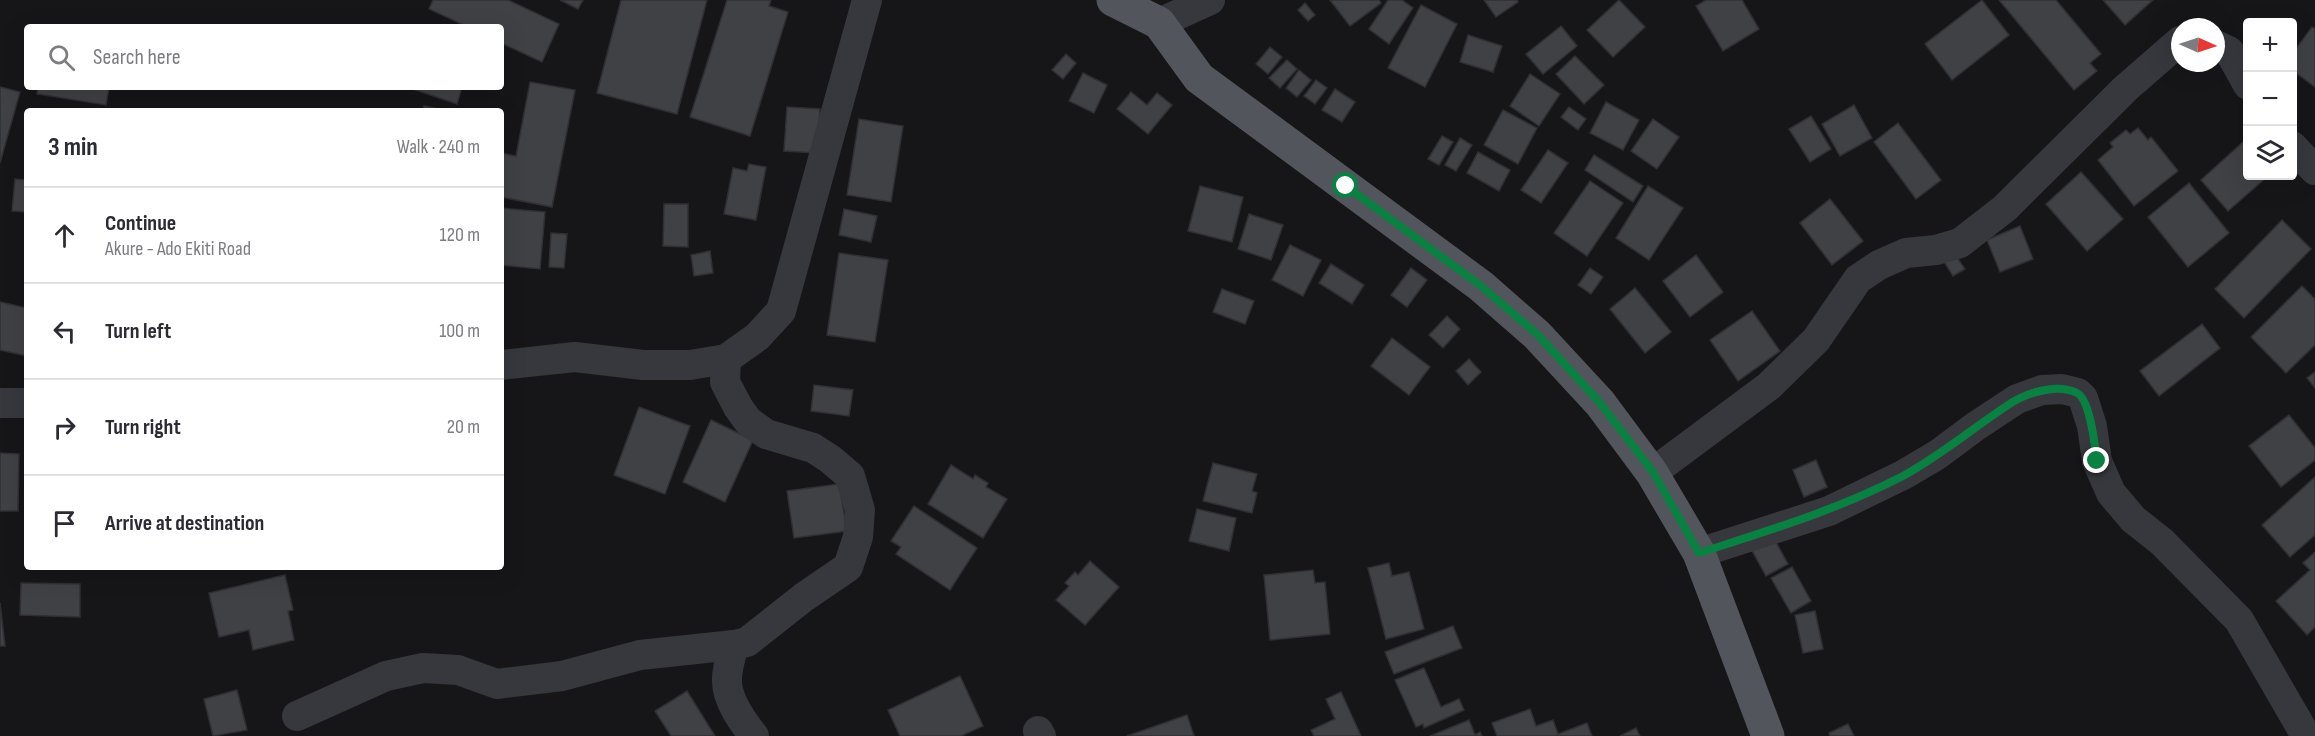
<!DOCTYPE html>
<html lang="en">
<head>
<meta charset="utf-8">
<style>
  :root { --surface:#fff; --page:#f2f2f3; --text:#2b2b33; --muted:#7c7c81; --line:#e1e1e2 }
  body { margin:0; font-family:"Sofia Sans Condensed",sans-serif; background:var(--page); color:var(--text) }
  .controls { position:absolute; right:18px; top:18px; display:grid; overflow:hidden; border-radius:6px; box-shadow:0 6px 24px #0002 }
  .controls button { width:54px; height:54px; display:grid; place-items:center; padding:0; border:0; border-bottom:2px solid var(--line); background:var(--surface); color:var(--text); font:30px sans-serif }
  .compass { position:absolute; left:2171px; top:18px; width:54px; height:54px; border-radius:50%; background:var(--surface); box-shadow:0 6px 24px #0002; rotate:93deg }
  .stop { position:absolute; width:18px; height:18px; margin:-14px; border:4px solid #0b8043; border-radius:50%; background:#fff }
  .stop.end { background:#0b8043; border-color:#fff; box-shadow:0 2px 6px #0008 }
  .list { margin:0; padding:0; list-style:none }
  h2 { display:flex; justify-content:space-between; align-items:center; height:78px; margin:0; padding:0 24px; font-size:26px }
  h2 small { font-size:20px; font-weight:400; color:var(--muted) }
  .list li { display:grid; grid-template-columns:39px 1fr auto; gap:18px; align-items:center; box-sizing:border-box; height:96px; padding:0 24px; border-top:2px solid var(--line) }
  .list b { display:block; font-size:22px; white-space:nowrap }
  .list p { margin:0; font-size:20px; white-space:nowrap; color:var(--muted) }
  .list em { font-size:20px; font-style:normal; color:var(--muted) }
  .icon { flex:none; width:33px; height:33px; fill:none; stroke:currentColor; stroke-width:2; stroke-linecap:round; stroke-linejoin:round }
  .map { position:relative; flex:none; width:2315px; height:736px; overflow:hidden }
  .search { position:absolute; background:var(--surface); box-shadow:0 6px 24px #0002; left:24px; top:24px; width:480px; height:66px; display:flex; align-items:center; gap:15px; box-sizing:border-box; padding:0 21px; border-radius:6px; color:var(--muted); font-size:22px }
  .panel { position:absolute; background:var(--surface); box-shadow:0 6px 24px #0002; left:24px; top:108px; width:480px; height:462px; border-radius:6px }
  .map>svg:first-child { display:block }
  .building { fill:#404145; stroke:#303034; stroke-width:1.5 }
  .lines { fill:none; stroke-linecap:round; stroke-linejoin:round }
  .minor { stroke:#37383d; stroke-width:30 }
  .major { stroke:#53555c; stroke-width:33 }
  .route { stroke:#0b8043; stroke-width:8 }
</style>
</head>
<body>
<div class="map">
<svg width="2315" height="736" viewBox="0 0 2315 736">
  <rect width="100%" height="100%" fill="#161618"/>
  <!-- building -->
  <g class="building">
    <path d="M433 0H508L559 24 542 62 501 43V27H468L429 9Z"/>
    <path d="M560 0H583L578 9Z"/>
    <path d="M621 0H707L677 114 597 93Z"/>
    <path d="M727 0H771L769 6 788 12 750 136 690 117Z"/>
    <path d="M1330 0H1379L1381 3 1350 26Z"/>
    <path d="M1388 0H1402L1413 8 1389 44 1369 29Z"/>
    <path d="M1484 0H1517L1518 2 1496 17Z"/>
    <path d="M1619 0 1645 27 1613 57 1587 30Z"/>
    <path d="M1706 0H1742L1759 29 1723 51 1696 6Z"/>
    <path d="M1982 0 2009 35 1952 80 1925 44Z"/>
    <path d="M1999 0H2056L2101 54 2090 63 2097 71 2074 90Z"/>
    <path d="M2103 0H2153L2125 25Z"/>
    <path d="M1305 3 1315 15 1308 21 1298 10Z"/>
    <path d="M1421 5 1457 24 1425 87 1388 68Z"/>
    <path d="M1561 26 1577 46 1543 74 1526 54Z"/>
    <path d="M2312 27 2315 29V87L2292 70V54Z"/>
    <path d="M1468 35 1502 46 1493 72 1460 62Z"/>
    <path d="M1270 47 1282 57 1268 74 1256 64Z"/>
    <path d="M1066 54 1076 63 1063 79 1052 70Z"/>
    <path d="M1575 56 1604 85 1584 104 1556 74Z"/>
    <path d="M1287 60 1297 69 1280 88 1269 78Z"/>
    <path d="M1299 70 1311 80 1297 97 1286 88Z"/>
    <path d="M1083 73 1107 85 1094 113 1069 101Z"/>
    <path d="M1530 74 1560 94 1539 126 1510 106Z"/>
    <path d="M1316 80 1327 88 1315 104 1304 96Z"/>
    <path d="M530 82 575 90 552 207 501 197V153L516 156Z"/>
    <path d="M0 87 20 92 0 163Z"/>
    <path d="M38 87H109L106 105 37 94Z"/>
    <path d="M407 87H462L457 104Z"/>
    <path d="M1335 89 1355 102 1342 122 1322 110Z"/>
    <path d="M1131 92 1147 105 1157 93 1172 105 1148 134 1117 109Z"/>
    <path d="M1606 102 1639 120 1623 150 1590 133Z"/>
    <path d="M1854 105 1872 138 1840 156 1822 124Z"/>
    <path d="M424 106 449 111H423Z"/>
    <path d="M787 107 820 109 817 153 784 151Z"/>
    <path d="M1569 107 1586 119 1578 130 1561 117Z"/>
    <path d="M1503 110 1537 128 1518 164 1484 145Z"/>
    <path d="M1811 116 1831 149 1810 162 1789 129Z"/>
    <path d="M859 119 903 126 891 202 847 195Z"/>
    <path d="M1653 119 1679 137 1657 169 1631 151Z"/>
    <path d="M1898 123 1941 180 1916 199 1874 142Z"/>
    <path d="M2138 128 2148 140 2151 137 2178 171 2134 206 2098 160 2113 147 2110 143 2126 130 2130 134Z"/>
    <path d="M1442 136 1453 142 1439 165 1428 159Z"/>
    <path d="M1460 138 1472 145 1456 171 1445 165Z"/>
    <path d="M2243 142 2248 146V176H2268L2228 211 2201 180Z"/>
    <path d="M1548 150 1568 163 1541 203 1521 190Z"/>
    <path d="M1478 152 1510 170 1499 191 1467 173Z"/>
    <path d="M1594 155 1643 186 1633 202 1585 170Z"/>
    <path d="M749 164 766 167 756 220 724 214 733 168 747 171Z"/>
    <path d="M2081 172 2123 219 2087 251 2046 204Z"/>
    <path d="M15 179 27 180V212L12 211Z"/>
    <path d="M1590 181 1623 203 1587 256 1554 233Z"/>
    <path d="M2189 183 2229 233 2188 267 2148 217Z"/>
    <path d="M1200 186 1243 197 1232 242 1188 231Z"/>
    <path d="M1648 186 1683 208 1649 260 1616 238Z"/>
    <path d="M1830 199 1863 241 1832 265 1800 223Z"/>
    <path d="M664 204H688V247L663 246Z"/>
    <path d="M501 208 545 212 540 269 501 265Z"/>
    <path d="M844 209 877 216 871 242 839 235Z"/>
    <path d="M1249 214 1283 225 1271 260 1238 249Z"/>
    <path d="M2282 220 2311 249 2244 318 2215 289Z"/>
    <path d="M2020 226 2033 259 2000 272 1987 240Z"/>
    <path d="M551 233 567 234 564 268 549 267Z"/>
    <path d="M1290 245 1321 260 1303 296 1272 280Z"/>
    <path d="M710 251 713 273 694 276 691 255Z"/>
    <path d="M839 253 888 260 875 342 827 335Z"/>
    <path d="M1954 253 1965 269 1953 276 1943 260Z"/>
    <path d="M1696 255 1723 292 1690 317 1663 281Z"/>
    <path d="M1331 264 1364 285 1352 304 1319 283Z"/>
    <path d="M1411 268 1427 280 1407 307 1391 295Z"/>
    <path d="M1590 268 1603 277 1591 294 1578 285Z"/>
    <path d="M2302 286 2315 299V345L2286 373 2251 337Z"/>
    <path d="M1635 288 1671 332 1645 353 1610 309Z"/>
    <path d="M1222 289 1254 301 1245 324 1213 312Z"/>
    <path d="M0 302 27 308V356L0 350Z"/>
    <path d="M1752 311 1780 351 1738 381 1710 340Z"/>
    <path d="M1447 316 1460 329 1443 348 1429 335Z"/>
    <path d="M2202 324 2220 348 2159 396 2140 371Z"/>
    <path d="M1392 338 1430 367 1409 395 1371 366Z"/>
    <path d="M1469 359 1481 372 1468 385 1456 371Z"/>
    <path d="M2315 372V388L2307 378Z"/>
    <path d="M814 385 853 390 849 416 811 411Z"/>
    <path d="M639 407 690 426 665 494 614 475Z"/>
    <path d="M2289 415 2315 448V460L2281 487 2249 446Z"/>
    <path d="M711 420 753 440 725 502 683 482Z"/>
    <path d="M0 453 19 454 18 511H0Z"/>
    <path d="M1816 460 1827 487 1804 497 1793 470Z"/>
    <path d="M1213 463 1257 474 1252 491 1257 493 1252 513 1203 501Z"/>
    <path d="M951 465 973 479 975 475 988 483 986 487 1007 499 983 538 928 504Z"/>
    <path d="M2315 477V535L2290 557 2262 525Z"/>
    <path d="M839 484 847 531 794 538 787 491Z"/>
    <path d="M914 506 977 548 950 590 896 554 901 547 891 541Z"/>
    <path d="M1197 509 1236 518 1229 551 1189 541Z"/>
    <path d="M1772 535 1788 564 1766 576 1750 547Z"/>
    <path d="M2315 552V627L2307 635 2276 601 2310 570 2303 563Z"/>
    <path d="M1090 561 1119 587 1085 625 1056 600 1069 586 1065 583 1075 572 1078 575Z"/>
    <path d="M1389 563 1392 576 1409 572 1424 629 1386 639 1368 568Z"/>
    <path d="M1792 567 1811 601 1791 613 1771 578Z"/>
    <path d="M1313 570 1315 583 1325 582 1330 634 1270 640 1264 575Z"/>
    <path d="M285 575 293 610 288 611 294 640 253 650 249 630 219 637 209 593Z"/>
    <path d="M21 583 80 584V617L20 615Z"/>
    <path d="M0 603 5 646H0Z"/>
    <path d="M1815 611 1823 649 1803 653 1795 615Z"/>
    <path d="M1453 626 1462 648 1394 674 1385 652Z"/>
    <path d="M1424 668 1441 707 1459 699 1464 710 1424 728 1423 724 1416 727 1395 680Z"/>
    <path d="M960 676 983 726 961 736H900L888 710Z"/>
    <path d="M237 690 247 730 213 736 204 699Z"/>
    <path d="M687 691 715 736H671L655 711Z"/>
    <path d="M1341 692 1361 736H1314L1311 730 1335 719 1326 699Z"/>
    <path d="M1530 709 1536 726 1553 720 1558 734 1587 723 1592 736H1497L1492 723Z"/>
    <path d="M1187 715 1194 736H1127Z"/>
    <path d="M1469 720 1475 735 1480 732 1482 736H1430Z"/>
    <path d="M1848 724 1854 736H1830L1829 733Z"/>
    <path d="M1636 728 1640 736H1620Z"/>
  </g>
  <g class="lines">
    <!-- minor -->
    <g class="minor">
      <path d="M1159 23 1210 0"/>
      <path d="M2216 45 2229 51 2248 85"/>
      <path d="M2292 146 2315 170"/>
      <path d="M501 365 575 357 643 365H690L726 359 757 337 781 311 867 0"/>
      <path d="M0 403H27"/>
      <path d="M1652 473 1769 386 1816 340 1858 279 1879 265 1906 253 1936 250 1960 243 2005 208 2126 88 2180 41"/>
      <path d="M1699 553 1829 511 1903 475 1937 455 1976 426 2017 399 2042 390 2062 389 2078 393 2083 398 2092 426 2097 461 2111 493 2133 519 2162 542 2239 620 2306 736"/>
      <path d="M734 645C731 656 727 668 727 679 726 699 742 721 754 736"/>
      <path d="M297 716 386 676 423 668 458 670 497 684 562 676 640 655 734 645 747 642 804 597 848 567 858 537 860 510 850 476 830 459 813 448 766 434 748 421 738 407 725 382 726 359"/>
      <path d="M1038 731 1041 736"/>
    </g>
    <!-- major -->
    <path class="major" d="M1113 0 1159 23 1199 78 1481 286 1537 335 1600 403 1652 473 1699 553 1768 736"/>
  </g>
  <g class="lines">
    <!-- route -->
    <path class="route" d="M1346 186 1481 286 1538 335 1600 403 1653 472 1699 553C1770 530 1837 510 1903 476 1940 456 1973 428 2008 405 2026 393 2056 383 2077 393 2090 399 2095 446 2097 461"/>
  </g>
</svg>
<div class="controls">
<button>+</button>
<button>−</button>
<button><svg class="icon" aria-label="layers" viewBox="0 0 24 24"><path d="M12 4l9 5-9 5-9-5zM3 14l9 5 9-5"/></svg></button>
</div>
<svg class="compass" viewBox="-18 -18 36 36"><path d="M0-13l5 13h-10z" fill="#e53935"/><path d="M0 13l5-13h-10z" fill="#7c7c81"/></svg>
<div class="stop" style="left:1346px;top:186px"></div>
<div class="stop end" style="left:2097px;top:461px"></div>
<div class="search"><svg class="icon" aria-label="search" viewBox="0 0 24 24"><circle cx="10" cy="10" r="6"/><path d="M15 15l6 6"/></svg>Search here</div>
<section class="panel">
<h2>3 min<small>Walk · 240 m</small></h2>
<ul class="list">
<li><svg class="icon" aria-label="ahead" viewBox="0 0 24 24"><path d="M12 20V5M6 11l6-6 6 6"/></svg><div><b>Continue</b><p>Akure - Ado Ekiti Road</p></div><em>120 m</em></li>
<li><svg class="icon" aria-label="left" viewBox="0 0 24 24"><path d="M17 20v-9H6M10 6l-5 5 5 5"/></svg><div><b>Turn left</b></div><em>100 m</em></li>
<li><svg class="icon" aria-label="right" viewBox="0 0 24 24"><path d="M7 20v-9h11M14 6l5 5-5 5"/></svg><div><b>Turn right</b></div><em>20 m</em></li>
<li><svg class="icon" aria-label="arrive" viewBox="0 0 24 24"><path d="M6 21V4h12l-3 4 3 4H6"/></svg><div><b>Arrive at destination</b></div></li>
</ul>
</section>
</div>
</body>
</html>
